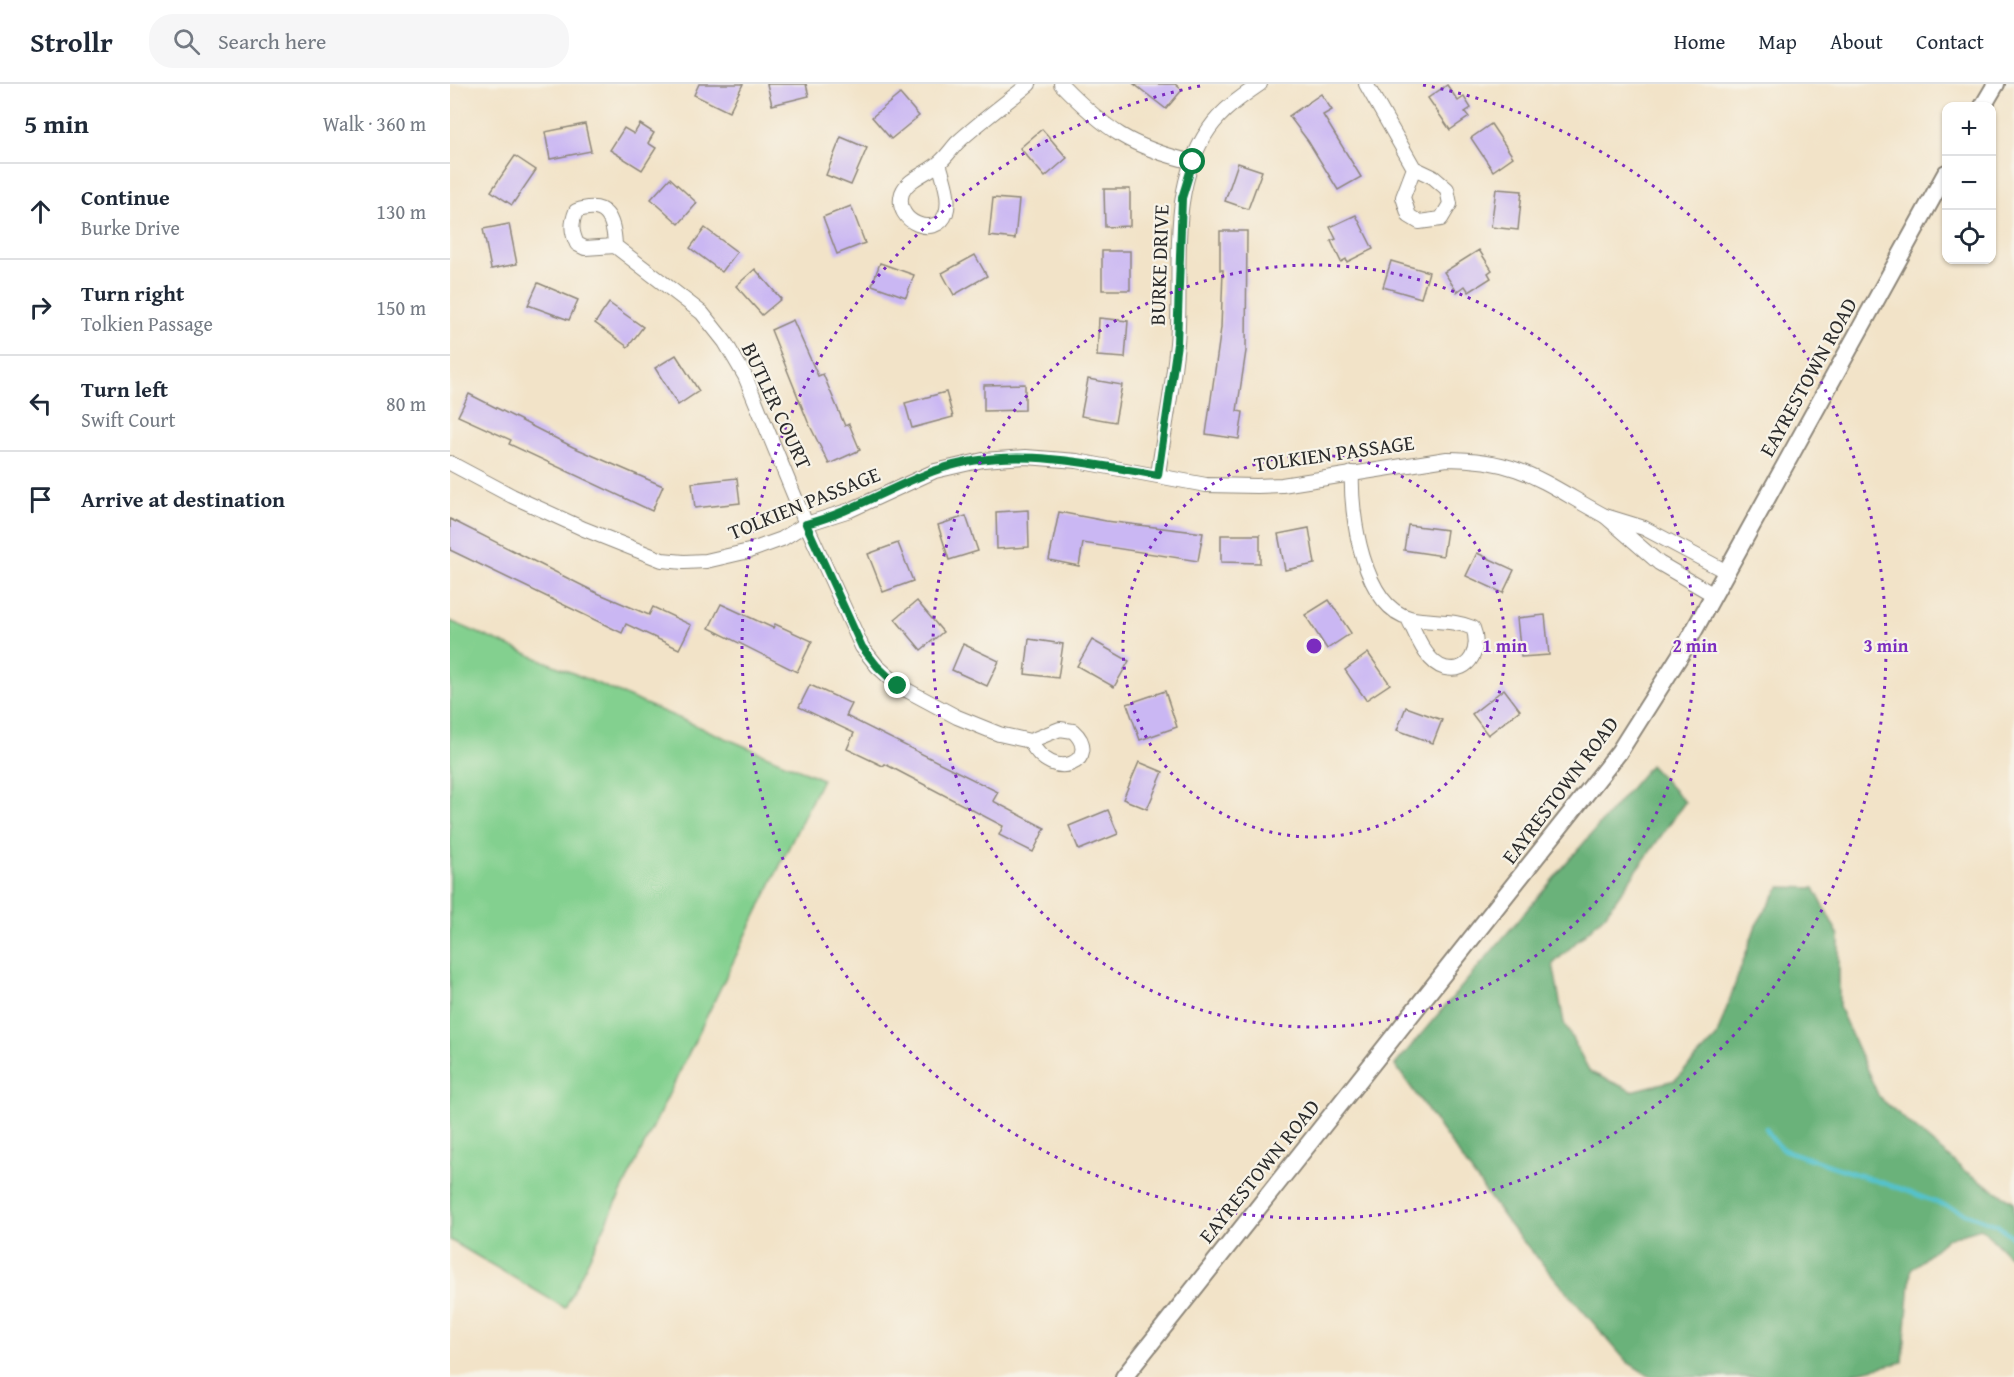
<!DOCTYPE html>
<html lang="en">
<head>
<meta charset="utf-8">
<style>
  :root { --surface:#fff; --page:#f6f6f7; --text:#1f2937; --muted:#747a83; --line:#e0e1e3 }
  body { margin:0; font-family:"Gentium Book Plus",serif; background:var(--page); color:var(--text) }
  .controls { position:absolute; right:18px; top:18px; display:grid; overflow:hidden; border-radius:12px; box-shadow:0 2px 4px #0004 }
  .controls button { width:54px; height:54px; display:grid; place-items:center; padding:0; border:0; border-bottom:2px solid var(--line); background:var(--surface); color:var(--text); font:30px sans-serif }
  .stop { position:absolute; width:18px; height:18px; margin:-14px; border:4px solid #0b8043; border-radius:50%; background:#fff }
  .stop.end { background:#0b8043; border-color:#fff; box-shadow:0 2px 6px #0008 }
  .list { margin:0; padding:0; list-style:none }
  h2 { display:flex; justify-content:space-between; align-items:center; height:78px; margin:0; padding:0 24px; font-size:26px }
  h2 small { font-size:20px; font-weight:400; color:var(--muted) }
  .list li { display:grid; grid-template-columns:39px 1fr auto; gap:18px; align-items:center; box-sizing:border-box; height:96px; padding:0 24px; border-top:2px solid var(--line) }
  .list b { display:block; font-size:22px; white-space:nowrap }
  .list p { margin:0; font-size:20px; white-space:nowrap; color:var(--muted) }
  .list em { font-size:20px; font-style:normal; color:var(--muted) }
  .icon { flex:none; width:33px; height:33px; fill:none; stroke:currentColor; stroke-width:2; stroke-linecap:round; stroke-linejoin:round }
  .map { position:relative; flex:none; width:1564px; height:1293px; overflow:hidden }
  header { display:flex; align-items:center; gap:36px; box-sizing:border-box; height:84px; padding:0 30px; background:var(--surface); border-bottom:2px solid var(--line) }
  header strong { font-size:28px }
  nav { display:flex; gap:33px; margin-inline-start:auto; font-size:21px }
  .search { width:420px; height:54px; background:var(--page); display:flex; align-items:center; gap:15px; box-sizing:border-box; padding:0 21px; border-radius:24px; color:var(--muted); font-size:22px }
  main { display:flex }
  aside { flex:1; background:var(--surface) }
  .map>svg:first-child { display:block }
  .green { fill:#83d08f; stroke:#577e5d; stroke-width:1.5 }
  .forest { fill:#6ab27a; stroke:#4a6e52; stroke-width:1.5 }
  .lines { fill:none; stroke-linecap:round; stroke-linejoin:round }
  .stream { stroke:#55c2cc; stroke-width:4.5 }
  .building { fill:#cab7f3 }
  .minor-casing { stroke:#8e877a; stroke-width:16 }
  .tertiary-casing { stroke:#8e877a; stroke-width:20 }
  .minor { stroke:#fff; stroke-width:14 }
  .tertiary { stroke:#fff; stroke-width:16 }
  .route { stroke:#0b8043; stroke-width:8 }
  .ring { fill:none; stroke:#7b2cbf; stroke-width:3; stroke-dasharray:3 6 }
  .labels { text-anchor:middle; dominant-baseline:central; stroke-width:4.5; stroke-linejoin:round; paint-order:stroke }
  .street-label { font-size:21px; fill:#2b2b2b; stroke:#f7f3e8 }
  .centre { fill:#7b2cbf; stroke:#f7f3e8; stroke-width:3 }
  .ring-label { font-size:18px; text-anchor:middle; font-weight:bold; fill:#7b2cbf; stroke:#f7f3e8; stroke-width:4.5; stroke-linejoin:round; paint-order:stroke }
</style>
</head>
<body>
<header>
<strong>Strollr</strong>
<div class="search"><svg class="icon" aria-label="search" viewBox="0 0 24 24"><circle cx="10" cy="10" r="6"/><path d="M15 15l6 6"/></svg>Search here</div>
<nav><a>Home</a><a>Map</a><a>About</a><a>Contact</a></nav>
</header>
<main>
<aside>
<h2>5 min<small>Walk · 360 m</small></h2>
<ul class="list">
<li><svg class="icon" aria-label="ahead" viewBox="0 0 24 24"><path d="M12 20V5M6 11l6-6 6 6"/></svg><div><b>Continue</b><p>Burke Drive</p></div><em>130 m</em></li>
<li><svg class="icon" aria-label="right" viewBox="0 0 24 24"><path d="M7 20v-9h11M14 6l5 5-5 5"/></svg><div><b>Turn right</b><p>Tolkien Passage</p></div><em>150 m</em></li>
<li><svg class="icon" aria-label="left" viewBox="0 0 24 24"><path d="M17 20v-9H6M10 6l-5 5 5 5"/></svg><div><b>Turn left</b><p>Swift Court</p></div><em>80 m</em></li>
<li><svg class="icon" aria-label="arrive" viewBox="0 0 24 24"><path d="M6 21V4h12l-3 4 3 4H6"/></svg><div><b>Arrive at destination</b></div></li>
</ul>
</aside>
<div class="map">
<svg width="1564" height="1293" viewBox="0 0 1564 1293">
  <rect width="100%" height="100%" fill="#f7f3e8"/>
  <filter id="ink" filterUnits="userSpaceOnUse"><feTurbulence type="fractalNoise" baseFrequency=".0167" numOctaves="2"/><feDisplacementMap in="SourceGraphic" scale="12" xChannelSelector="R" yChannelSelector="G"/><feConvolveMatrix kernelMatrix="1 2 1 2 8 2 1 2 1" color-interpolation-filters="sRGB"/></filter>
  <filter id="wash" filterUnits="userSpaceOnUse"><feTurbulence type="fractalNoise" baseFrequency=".008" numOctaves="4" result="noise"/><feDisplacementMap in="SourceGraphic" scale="24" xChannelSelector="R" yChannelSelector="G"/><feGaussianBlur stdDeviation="1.35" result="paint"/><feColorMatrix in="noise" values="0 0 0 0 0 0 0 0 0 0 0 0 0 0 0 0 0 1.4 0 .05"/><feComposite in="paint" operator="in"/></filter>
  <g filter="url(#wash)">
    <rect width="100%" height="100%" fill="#f2e3c8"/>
    <!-- green -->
    <path class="green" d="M0 537 372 695 115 1224 0 1156Z"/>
    <!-- forest -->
    <path class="forest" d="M1200 681 1235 718 1155 831 1103 880 1114 939 1140 988 1182 1007 1225 996 1266 954 1306 841 1330 803 1364 804 1389 852V923L1429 1013 1516 1088 1564 1118V1177L1531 1144 1498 1154 1461 1186 1453 1278 1385 1293H1201L1177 1278 1060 1142 945 981Z"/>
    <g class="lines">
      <!-- stream -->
      <path class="stream" d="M1316 1044 1323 1056 1334 1066 1451 1105 1547 1141 1564 1154"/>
    </g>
    <g id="blocks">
      <!-- building -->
      <g class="building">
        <path d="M249 0H293L279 28 244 11Z"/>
        <path d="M317 0H356L359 12 322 21Z"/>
        <path d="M684 0H725L732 6 716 25Z"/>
        <path d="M997 1 1008 17 1014 13 1021 24 1015 28 1019 33 1000 46 978 14Z"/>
        <path d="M450 10 469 32 441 55 422 33Z"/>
        <path d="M871 10 882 26 873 31 911 93 888 106 858 57 839 32Z"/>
        <path d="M135 40 141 67 100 75 95 48Z"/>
        <path d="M190 40 204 49 198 59 206 64 192 86 160 66 174 44 184 50Z"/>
        <path d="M1041 40 1063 73 1043 87 1021 54Z"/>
        <path d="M592 45 617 74 595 93 570 64Z"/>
        <path d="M391 53 417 64 401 101 376 91Z"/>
        <path d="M65 72 86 86 62 121 41 107Z"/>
        <path d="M788 79 812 87 798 125 775 117Z"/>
        <path d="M220 94 247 119 229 140 201 115Z"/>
        <path d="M654 105H680V142L655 143Z"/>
        <path d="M1046 105 1072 107 1068 146 1041 143Z"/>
        <path d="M543 114 569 116 565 155 539 152Z"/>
        <path d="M401 122 415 159 387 170 373 133Z"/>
        <path d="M906 131 923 165 897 178 896 175 891 178 881 157 886 155 880 143Z"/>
        <path d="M59 140 67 180 41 185 33 145Z"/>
        <path d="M255 144 287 168 272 188 240 164Z"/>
        <path d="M770 147H797L796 267 787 327 793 328 789 355 756 350 771 244 773 186H770Z"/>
        <path d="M1029 166 1042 186 1038 189 1041 194 1019 208 1015 202 1007 208 994 188Z"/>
        <rect x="652" y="167" width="28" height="39"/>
        <path d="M525 171 537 192 504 211 492 189Z"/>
        <path d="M941 177 979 188 971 214 933 203Z"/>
        <path d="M430 179 464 191 456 213 422 201Z"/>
        <path d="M305 185 331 215 312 231 286 202Z"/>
        <path d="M88 199 128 216 119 236 78 221Z"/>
        <path d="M159 219 193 243 178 263 145 239Z"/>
        <path d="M649 234 678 237 675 274 647 272Z"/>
        <path d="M343 236 368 292 373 290 395 342 399 340 410 366 379 380 358 338 321 246Z"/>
        <path d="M226 271 249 307 228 321 205 284Z"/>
        <path d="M638 295 672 301 665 338 631 332Z"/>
        <path d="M575 300V326L534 327V301Z"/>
        <path d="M496 308 503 333 462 344 455 319Z"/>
        <path d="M19 310 123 363 213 402 202 427 59 360 61 356 8 332Z"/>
        <path d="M287 394 290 419 245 424 242 399Z"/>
        <path d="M578 426 579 463 547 465 546 428Z"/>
        <path d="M609 428 656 437 753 449 748 477 633 459 629 482 599 476Z"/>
        <path d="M516 432 528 467 499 476 488 441Z"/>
        <path d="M0 435 145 508 199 531 203 523 241 541 229 565 176 540 172 549 0 466Z"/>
        <path d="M958 441 997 446 993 472 954 466Z"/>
        <path d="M859 444 865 480 835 486 828 450Z"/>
        <path d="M771 451H810V479L771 478Z"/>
        <path d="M448 459 463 497 433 508 418 470Z"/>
        <path d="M1027 469 1064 486 1053 509 1016 492Z"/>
        <path d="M879 516 901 549 877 565 855 531Z"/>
        <path d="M467 517 493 548 471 566 445 535Z"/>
        <path d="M271 520 323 544 325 540 362 557 347 588 259 544Z"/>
        <path d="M1095 531 1099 571 1071 573 1067 534Z"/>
        <path d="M579 555 613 560 608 594 575 590Z"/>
        <path d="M642 556 679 577 664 603 627 582Z"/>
        <path d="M513 560 549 577 537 602 502 586Z"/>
        <path d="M918 569 940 600 916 616 895 586Z"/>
        <path d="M360 601 402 620 396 632 548 708 543 717 595 744 583 768 549 751 553 742 435 680 433 682 397 665 404 649 349 623Z"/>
        <path d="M1054 605 1070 626 1038 651 1022 630Z"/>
        <path d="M715 607 727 643 690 656 677 620Z"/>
        <path d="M956 623 992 636 983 659 947 646Z"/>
        <path d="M689 678 713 688 697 725 673 715Z"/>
        <path d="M658 726 668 750 629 766 619 742Z"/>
      </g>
    </g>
  </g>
  <g filter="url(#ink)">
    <use href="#blocks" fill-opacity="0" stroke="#8e877a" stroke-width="1.5"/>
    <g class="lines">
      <!-- minor casing -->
      <g class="minor-casing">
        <g id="minor">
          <path d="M611 0C656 46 680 63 743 78"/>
          <path d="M916 0 964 84 983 93 997 105 1000 120 991 135 969 138 959 132 953 113 964 84"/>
          <path d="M489 79C493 94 501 114 496 129 487 155 443 139 452 109 458 94 479 89 490 78 497 72 502 64 508 58 531 37 556 19 579 0"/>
          <path d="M165 162 135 164 127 160C121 147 121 140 126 127 157 116 164 135 165 162L252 229 275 258 295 292 356 440 412 563 427 582 449 602 507 633 549 650 580 657 610 645 623 647C653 674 604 703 580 657"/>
          <path d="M0 379 62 412 134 445 212 476 234 478 256 477 299 467 332 455 356 440 400 426 485 387 533 376 576 373 627 377 756 401 807 402 832 401 997 375C1070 375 1094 399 1155 432"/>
          <path d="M902 389C900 429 913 523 960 534 981 539 1003 535 1023 544 1031 563 1021 590 995 584 976 579 966 550 958 534"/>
          <path d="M708 391C714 347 723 303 727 259 733 189 716 107 759 45 772 26 791 13 810 0"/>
          <path d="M1264 511 1209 479 1155 432 1194 444 1277 488"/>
        </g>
      </g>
      <!-- tertiary casing -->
      <g class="tertiary-casing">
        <g id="tertiary">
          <path d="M1533 22 1546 0"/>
          <path d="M674 1293 1169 668 1231 570 1496 89"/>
        </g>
      </g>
      <!-- minor -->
      <use href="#minor" class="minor"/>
      <!-- tertiary -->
      <use href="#tertiary" class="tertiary"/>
    </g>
  </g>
  <g class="lines" filter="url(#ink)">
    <!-- route -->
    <path class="route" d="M448 602 427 582 412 563 356 440C402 428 442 402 487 386 558 361 635 379 708 391L727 260 732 114 743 78"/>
  </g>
  <!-- distance rings -->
  <g class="ring">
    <circle cx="864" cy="562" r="191"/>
    <circle cx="864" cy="562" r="381"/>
    <path d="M973 1A572 572 0 1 1 755 1"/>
  </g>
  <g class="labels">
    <!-- street labels -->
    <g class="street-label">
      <text transform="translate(709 181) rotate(-88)">BURKE DRIVE</text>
      <text transform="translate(1358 293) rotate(-61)">EAYRESTOWN ROAD</text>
      <text transform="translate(327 322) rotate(65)">BUTLER COURT</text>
      <text transform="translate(884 369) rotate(-8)">TOLKIEN PASSAGE</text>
      <text transform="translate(354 419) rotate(-22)">TOLKIEN PASSAGE</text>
      <text transform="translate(1110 706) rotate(-53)">EAYRESTOWN ROAD</text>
      <text transform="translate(809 1087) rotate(-51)">EAYRESTOWN ROAD</text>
    </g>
  </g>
  <circle cx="864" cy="562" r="9" class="centre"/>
  <g class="ring-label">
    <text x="1055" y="568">1 min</text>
    <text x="1245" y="568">2 min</text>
    <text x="1436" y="568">3 min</text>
  </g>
</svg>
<div class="controls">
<button>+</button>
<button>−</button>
<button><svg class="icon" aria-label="locate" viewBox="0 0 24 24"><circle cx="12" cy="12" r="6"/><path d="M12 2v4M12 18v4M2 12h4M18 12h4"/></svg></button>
</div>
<div class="stop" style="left:743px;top:78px"></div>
<div class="stop end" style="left:448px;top:602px"></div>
</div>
</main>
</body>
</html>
